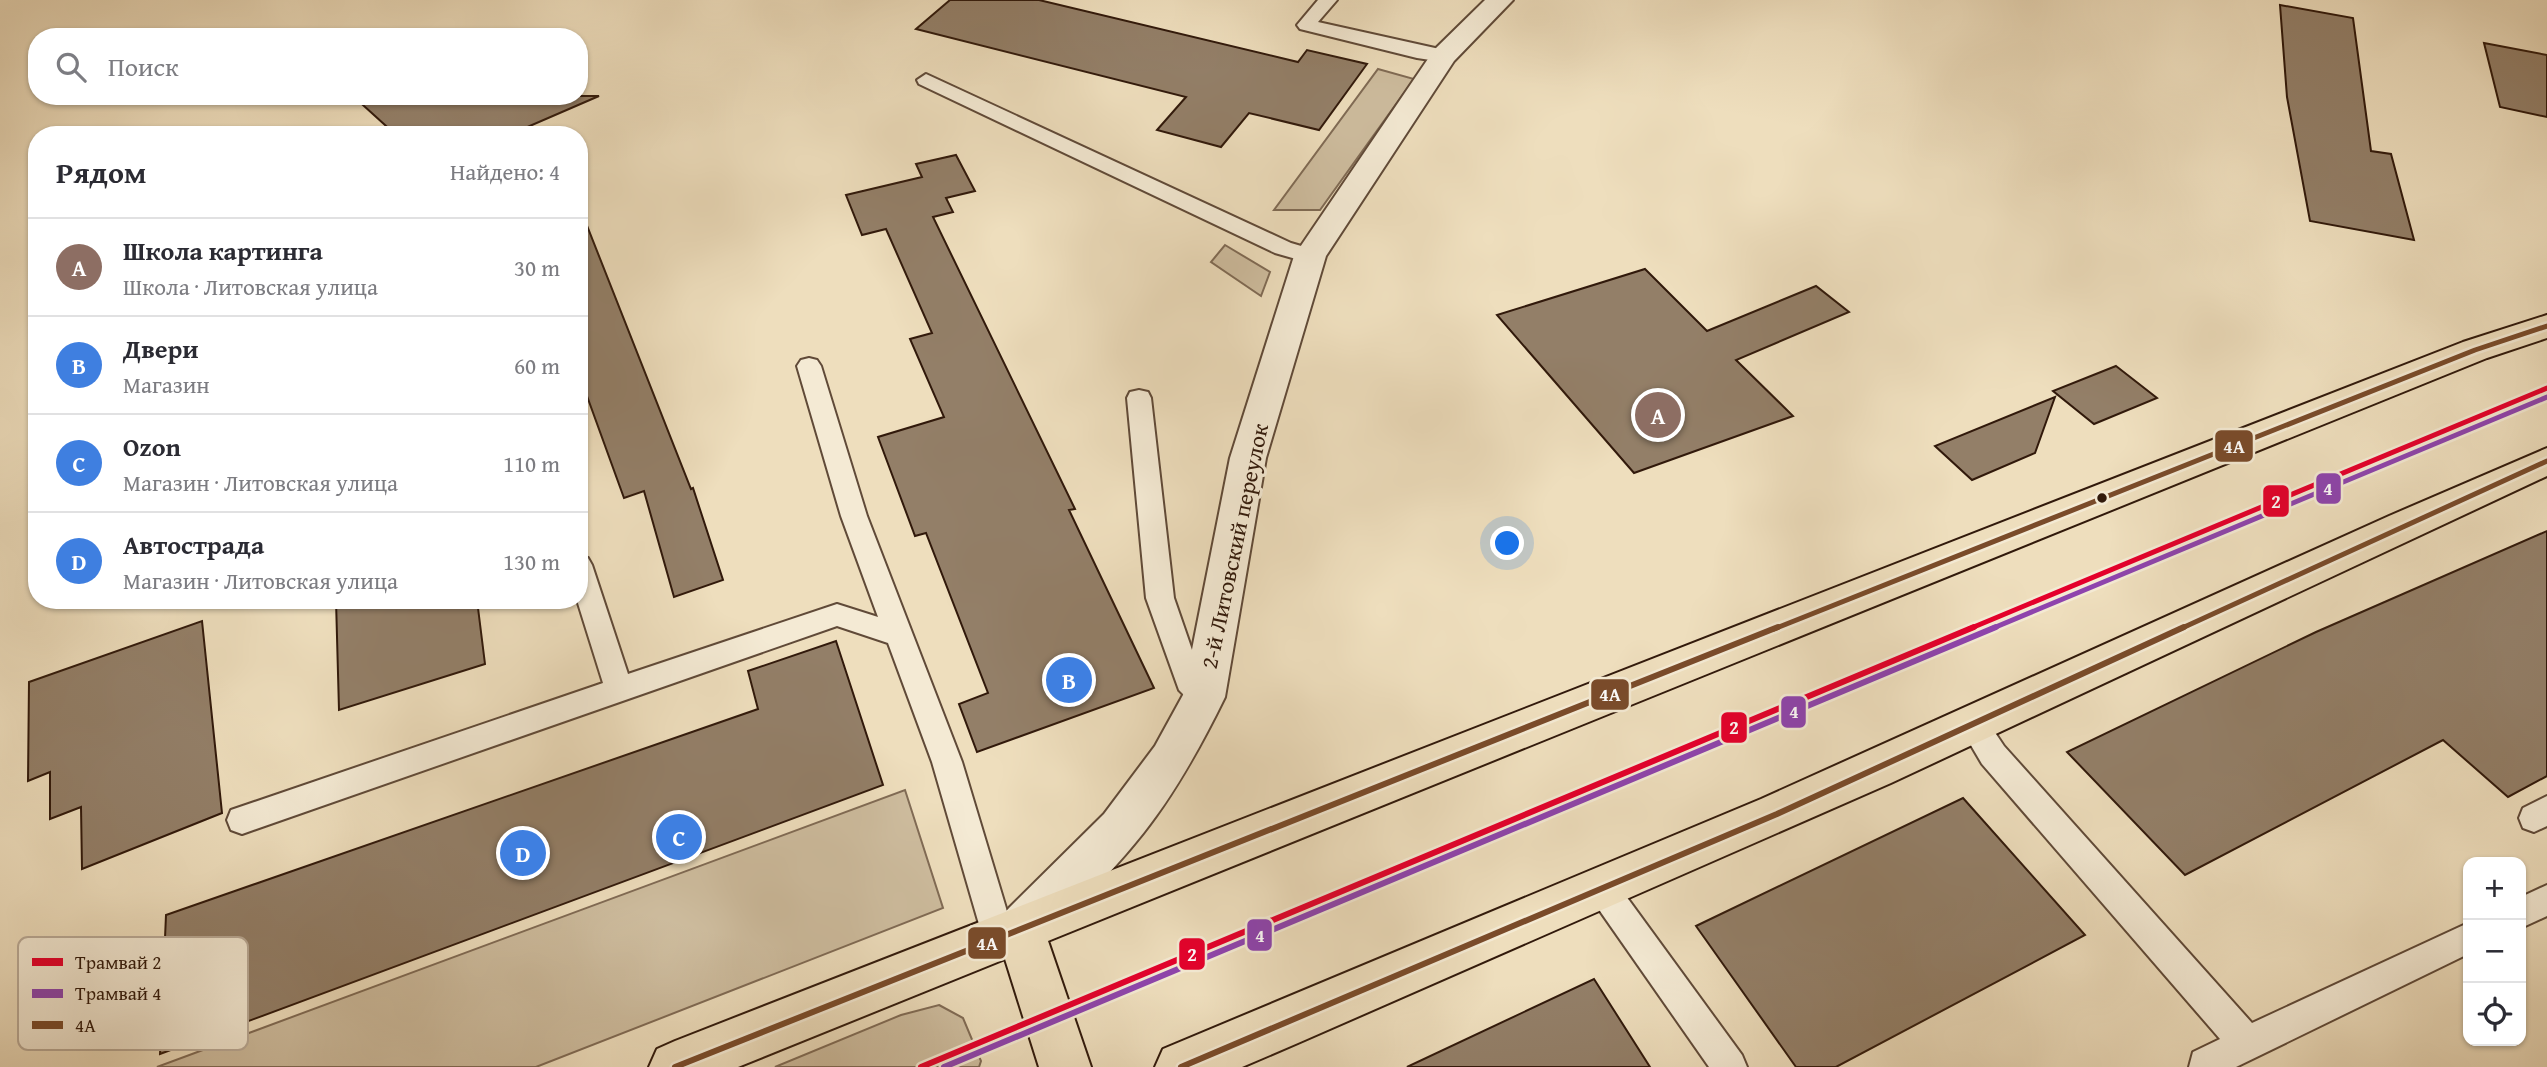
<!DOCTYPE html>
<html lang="ru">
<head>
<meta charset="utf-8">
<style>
  :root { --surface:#fff; --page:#f7f7f7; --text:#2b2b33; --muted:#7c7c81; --line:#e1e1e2; --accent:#ea580c }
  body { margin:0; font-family:"Gentium Book Plus",serif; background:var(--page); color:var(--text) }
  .controls { position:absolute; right:21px; bottom:21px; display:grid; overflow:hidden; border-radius:14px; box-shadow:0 2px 5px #0004 }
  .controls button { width:63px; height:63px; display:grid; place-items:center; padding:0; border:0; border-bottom:2px solid var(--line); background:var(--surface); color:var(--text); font:35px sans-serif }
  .you { position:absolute; left:1508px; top:544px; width:24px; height:24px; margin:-18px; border:5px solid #fff; border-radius:50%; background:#1a73e8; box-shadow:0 0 0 10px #1a73e833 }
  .badge { display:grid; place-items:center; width:46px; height:46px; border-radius:50%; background:var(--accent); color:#fff; font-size:23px; font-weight:700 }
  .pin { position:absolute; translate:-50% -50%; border:4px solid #fff; box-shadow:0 2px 7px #0006 }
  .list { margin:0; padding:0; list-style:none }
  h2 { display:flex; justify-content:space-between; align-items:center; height:91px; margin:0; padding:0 28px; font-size:30px }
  h2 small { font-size:23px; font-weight:400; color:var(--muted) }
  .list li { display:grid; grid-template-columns:46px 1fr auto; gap:21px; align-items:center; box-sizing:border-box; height:98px; padding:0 28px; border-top:2px solid var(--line) }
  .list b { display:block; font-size:26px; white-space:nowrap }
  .list p { margin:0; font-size:23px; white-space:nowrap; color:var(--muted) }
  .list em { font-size:23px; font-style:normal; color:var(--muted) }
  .icon { flex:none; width:38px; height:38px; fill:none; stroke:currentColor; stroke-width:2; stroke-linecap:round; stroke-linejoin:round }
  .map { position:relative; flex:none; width:2547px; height:1067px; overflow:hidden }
  .search { position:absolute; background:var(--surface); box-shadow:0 2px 5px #0004; left:28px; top:28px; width:560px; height:77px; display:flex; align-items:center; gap:18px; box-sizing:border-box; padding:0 24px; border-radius:28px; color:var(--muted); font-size:26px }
  .panel { position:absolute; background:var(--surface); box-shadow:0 2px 5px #0004; left:28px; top:126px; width:560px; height:483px; border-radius:28px }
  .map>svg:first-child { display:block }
  .green { fill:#cebd9f; stroke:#806b55; stroke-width:2 }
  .building { fill:#937f68; stroke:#31190b; stroke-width:2 }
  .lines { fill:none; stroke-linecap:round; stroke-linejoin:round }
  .service-casing { stroke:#604a38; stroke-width:4 }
  .minor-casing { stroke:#604a38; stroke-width:4 }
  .primary-casing { stroke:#31190b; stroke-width:4 }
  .service { fill:#f4ead4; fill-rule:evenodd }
  .minor { fill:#f4ead4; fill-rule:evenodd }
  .primary { fill:#eedebd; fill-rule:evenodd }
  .bus-1-far1-casing { stroke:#f4ead4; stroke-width:10 }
  .bus-1-casing { stroke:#f4ead4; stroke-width:11 }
  .bus-1-far1 { stroke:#7a4b2a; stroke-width:5 }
  .bus-1 { stroke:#7a4b2a; stroke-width:6 }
  .tram-1-far1-casing { stroke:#f4ead4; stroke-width:10 }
  .tram-1-casing { stroke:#f4ead4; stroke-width:11 }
  .tram-2-far1-casing { stroke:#f4ead4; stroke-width:10 }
  .tram-2-casing { stroke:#f4ead4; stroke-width:11 }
  .tram-1-far1 { stroke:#e4002b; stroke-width:5 }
  .tram-1 { stroke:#e4002b; stroke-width:6 }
  .tram-2-far1 { stroke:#8e44ad; stroke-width:5 }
  .tram-2 { stroke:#8e44ad; stroke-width:6 }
  .bus-dot { fill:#31190b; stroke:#f4ead4; stroke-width:2.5 }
  .labels { text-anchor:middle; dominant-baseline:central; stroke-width:6; stroke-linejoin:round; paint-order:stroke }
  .street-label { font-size:23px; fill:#31190b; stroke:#f4ead4 }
  .key { fill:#f4ead4; stroke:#baab98; stroke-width:2 }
  .key-label { font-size:19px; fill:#31190b }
  .line-badge { stroke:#f4ead4; stroke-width:2.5 }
  .badge-label { font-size:19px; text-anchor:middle; font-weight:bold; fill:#fff }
</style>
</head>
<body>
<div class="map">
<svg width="2547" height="1067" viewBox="0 0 2547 1067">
  <rect width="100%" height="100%" fill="#eedebd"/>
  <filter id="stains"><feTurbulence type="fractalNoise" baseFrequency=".00286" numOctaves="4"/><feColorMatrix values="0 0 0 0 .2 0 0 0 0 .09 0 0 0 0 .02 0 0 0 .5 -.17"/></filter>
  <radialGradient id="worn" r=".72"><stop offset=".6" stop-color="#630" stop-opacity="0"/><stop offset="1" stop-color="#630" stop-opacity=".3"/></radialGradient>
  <!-- green -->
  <g class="green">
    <path d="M1378 69 1414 79 1320 210H1274Z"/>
    <path d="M1225 245 1270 272 1261 296 1211 262Z"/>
    <path d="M905 790 943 908 536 1067H157Z"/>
    <path d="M939 1005 963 1018 981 1061 979 1067H775L901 1015Z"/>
  </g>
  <!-- building -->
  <g class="building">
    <path d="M950 0H1039L1298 62 1307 50 1367 64 1319 130 1249 113 1221 147 1157 130 1186 97 916 29Z"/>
    <path d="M2280 5 2353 18 2371 151 2391 154 2414 240 2310 221 2287 97Z"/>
    <path d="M2484 43 2547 55V117L2500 107Z"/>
    <path d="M353 96H599L509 135H396Z"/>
    <path d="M956 155 975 191 946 198 953 212 933 217 1075 509 1069 510 1154 688 977 752 959 704 988 693 926 533 915 536 878 437 944 417 910 339 932 333 886 229 862 235 846 195 922 177 916 164Z"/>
    <path d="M579 213H582L691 489 693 488 723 580 674 597 644 491 624 498 579 374Z"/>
    <path d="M1645 269 1707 331 1816 286 1849 312 1736 360 1793 416 1634 473 1497 315Z"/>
    <path d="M2116 366 2157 398 2094 424 2053 391Z"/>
    <path d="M2055 397 2035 453 1972 480 1935 446Z"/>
    <path d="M2547 531V776L2508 797 2443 740 2185 875 2067 752 2316 632Z"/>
    <path d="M336 600H477L485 664 339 710Z"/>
    <path d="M202 621 222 813 82 869 81 807 50 819V772L28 781 29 682Z"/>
    <path d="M836 641 883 785 160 1054 166 915 758 709 748 671Z"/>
    <path d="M1963 798 2085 935 1836 1067H1796L1696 926Z"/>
    <path d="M1594 979 1650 1067H1407Z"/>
  </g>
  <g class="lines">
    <!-- service casing -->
    <g class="service-casing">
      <g id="service">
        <path d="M1318 0H1337L1318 22 1444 50 1453 56 1444 62 1417 58 1300 29 1297 25Z"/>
        <path d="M926 74 1291 243 1318 251 1321 256 1310 263 1275 253 919 84 917 80Z"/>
        <path d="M809 358 817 360 821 366 867 516 962 762 1015 938 1011 949 999 953 987 949 983 938 932 762 888 643 837 626 242 834 231 830 227 820 231 810 603 683 577 600H579V555L588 558 592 565 628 674 837 604 878 617 841 516 797 366 801 360Z"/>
        <path d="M1139 390 1148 392 1151 398 1174 598 1201 676 1218 697 1214 705 1204 709 1194 705 1179 690 1146 598 1127 398 1130 392Z"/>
        <path d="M1974 713 1984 716 2004 746 2252 1023 2468 923V954L2236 1067H2189L2193 1052 2220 1039 1982 764 1959 725 1964 716Z"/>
        <path d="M2547 796V826L2534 832 2523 828 2519 818 2523 808Z"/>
        <path d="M1604 876 1615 881 1742 1055 1747 1067H1709L1593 901 1588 891 1593 881Z"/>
        <path d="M2547 885V916L2521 928V897Z"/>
      </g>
    </g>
    <!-- minor casing -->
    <g class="minor-casing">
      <path id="minor" d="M1485 0H1513L1454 61 1326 256 1266 458 1225 697C1200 748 1172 799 1136 842 1107 878 1072 910 1040 943L1023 949 1006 943 999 927 1006 911 1104 814 1155 746 1183 695 1230 458 1294 256 1434 50Z"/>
    </g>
    <!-- primary casing -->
    <g class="primary-casing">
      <g id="primary">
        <path d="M2547 315V338L2487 358 1048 941 1091 1067H1039L1005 959 738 1067H649L657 1049 675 1041 2463 342Z"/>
        <path d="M2547 448V476L1891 783 1298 1043 1242 1067H1155L1163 1049 1761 799 2389 516Z"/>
      </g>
    </g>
    <!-- service -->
    <use href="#service" class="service"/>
    <!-- minor -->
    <use href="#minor" class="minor"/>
    <!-- primary -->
    <use href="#primary" class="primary"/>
    <!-- bus-1-far1 casing -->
    <g class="bus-1-far1-casing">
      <g id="bus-1-far1">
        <path d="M1774 629 2475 350 2547 326"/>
        <path d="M2180 629 2547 461"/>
      </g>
    </g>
    <!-- bus-1 casing -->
    <g class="bus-1-casing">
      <g id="bus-1">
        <path d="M675 1067 1778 627"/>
        <path d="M1181 1067 1777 814 2184 627"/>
      </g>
    </g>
    <!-- bus-1-far1 -->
    <use href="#bus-1-far1" class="bus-1-far1"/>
    <!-- bus-1 -->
    <use href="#bus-1" class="bus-1"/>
    <!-- tram-1-far1 casing -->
    <g class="tram-1-far1-casing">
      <path id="tram-1-far1" d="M1969 629 2547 388"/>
    </g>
    <!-- tram-1 casing -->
    <g class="tram-1-casing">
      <path id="tram-1" d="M921 1067 1974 627"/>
    </g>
    <!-- tram-2-far1 casing -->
    <g class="tram-2-far1-casing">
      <path id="tram-2-far1" d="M1991 629 2547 397"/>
    </g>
    <!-- tram-2 casing -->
    <g class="tram-2-casing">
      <path id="tram-2" d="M944 1067 1996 627"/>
    </g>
    <!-- tram-1-far1 -->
    <use href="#tram-1-far1" class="tram-1-far1"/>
    <!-- tram-1 -->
    <use href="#tram-1" class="tram-1"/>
    <!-- tram-2-far1 -->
    <use href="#tram-2-far1" class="tram-2-far1"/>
    <!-- tram-2 -->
    <use href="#tram-2" class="tram-2"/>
  </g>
  <!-- markers -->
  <circle class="bus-dot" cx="2102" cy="498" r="6"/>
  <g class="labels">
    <!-- street labels -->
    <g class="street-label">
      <text transform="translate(1234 546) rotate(-78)">2-й Литовский переулок</text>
    </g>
  </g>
  <!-- legend -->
  <rect x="18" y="937" width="230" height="113" rx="10" class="key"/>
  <rect x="32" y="958" width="31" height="8" fill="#e4002b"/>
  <rect x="32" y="989" width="31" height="9" fill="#8e44ad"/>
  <rect x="32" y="1021" width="31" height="8" fill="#7a4b2a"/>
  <g class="key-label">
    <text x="75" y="969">Трамвай 2</text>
    <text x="75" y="1000">Трамвай 4</text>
    <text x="75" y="1032">4А</text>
  </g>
  <g class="line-badge">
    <rect x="2214" y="429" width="40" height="34" rx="7" fill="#7a4b2a"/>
    <rect x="2315" y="472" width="27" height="33" rx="7" fill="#8e44ad"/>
    <rect x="2262" y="484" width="28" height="34" rx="7" fill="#e4002b"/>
    <rect x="1590" y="678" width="40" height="33" rx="7" fill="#7a4b2a"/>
    <rect x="1780" y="695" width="27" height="34" rx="7" fill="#8e44ad"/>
    <rect x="1720" y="711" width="28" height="33" rx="7" fill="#e4002b"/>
    <rect x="1246" y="918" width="27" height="34" rx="7" fill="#8e44ad"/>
    <rect x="967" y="926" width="40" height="34" rx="7" fill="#7a4b2a"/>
    <rect x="1178" y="937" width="28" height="34" rx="7" fill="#e4002b"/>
  </g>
  <g class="badge-label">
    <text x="2234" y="453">4А</text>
    <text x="2328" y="495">4</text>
    <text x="2276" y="508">2</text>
    <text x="1610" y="701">4А</text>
    <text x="1794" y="718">4</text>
    <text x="1734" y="734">2</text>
    <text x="1260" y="942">4</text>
    <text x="987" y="950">4А</text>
    <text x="1192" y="961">2</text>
  </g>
  <rect width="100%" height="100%" filter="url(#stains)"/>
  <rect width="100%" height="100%" fill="url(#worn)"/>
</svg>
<div class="controls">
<button>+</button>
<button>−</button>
<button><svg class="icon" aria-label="locate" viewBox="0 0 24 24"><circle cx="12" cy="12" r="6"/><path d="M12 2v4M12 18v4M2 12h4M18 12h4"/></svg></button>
</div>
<div class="you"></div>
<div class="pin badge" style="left:1658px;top:415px;background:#8d6e63">A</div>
<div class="pin badge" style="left:1069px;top:680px;background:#3f7fe0">B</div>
<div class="pin badge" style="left:679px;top:837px;background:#3f7fe0">C</div>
<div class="pin badge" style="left:523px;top:853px;background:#3f7fe0">D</div>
<div class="search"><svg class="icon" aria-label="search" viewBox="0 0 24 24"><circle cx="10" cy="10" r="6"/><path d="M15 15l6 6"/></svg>Поиск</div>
<section class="panel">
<h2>Рядом<small>Найдено: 4</small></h2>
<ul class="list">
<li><span class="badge" style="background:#8d6e63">A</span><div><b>Школа картинга</b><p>Школа · Литовская улица</p></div><em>30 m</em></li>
<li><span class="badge" style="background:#3f7fe0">B</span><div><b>Двери</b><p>Магазин</p></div><em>60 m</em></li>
<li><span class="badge" style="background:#3f7fe0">C</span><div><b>Ozon</b><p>Магазин · Литовская улица</p></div><em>110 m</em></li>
<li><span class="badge" style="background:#3f7fe0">D</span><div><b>Автострада</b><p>Магазин · Литовская улица</p></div><em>130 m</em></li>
</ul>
</section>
</div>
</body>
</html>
